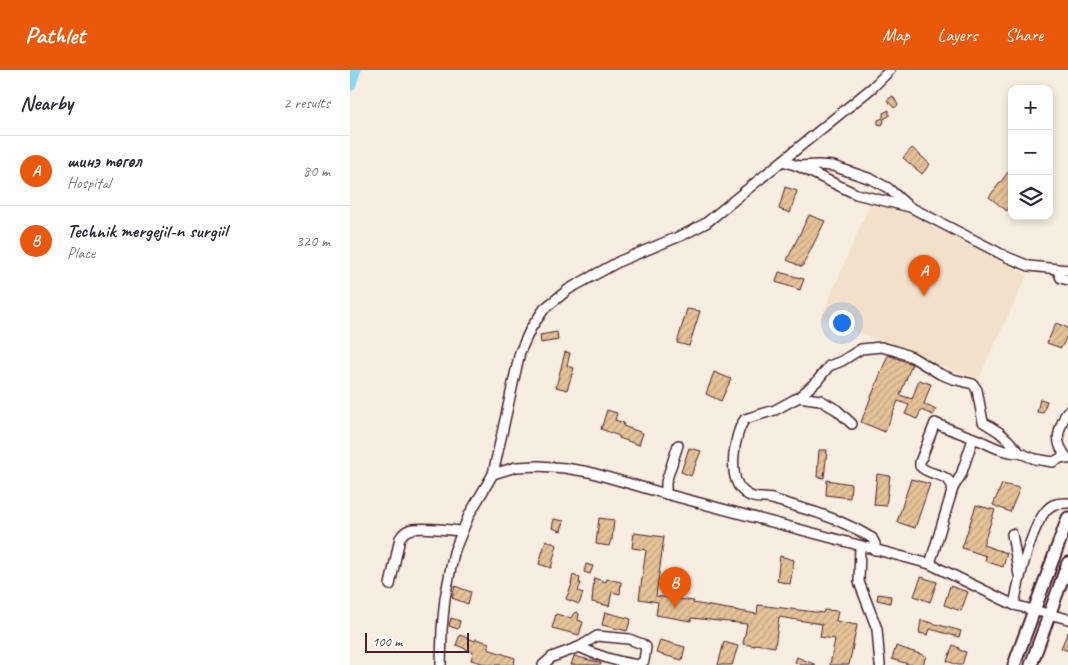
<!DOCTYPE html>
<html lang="en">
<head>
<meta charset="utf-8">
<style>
  :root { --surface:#fff; --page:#f2f2f3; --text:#2b2b33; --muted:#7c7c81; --line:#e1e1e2; --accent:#ea580c }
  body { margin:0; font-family:Caveat,sans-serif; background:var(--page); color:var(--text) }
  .controls { position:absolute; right:15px; top:15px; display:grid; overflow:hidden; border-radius:10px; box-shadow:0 2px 8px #0003 }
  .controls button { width:45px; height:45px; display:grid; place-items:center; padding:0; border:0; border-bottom:1px solid var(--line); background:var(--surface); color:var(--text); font:25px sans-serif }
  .scale { position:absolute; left:15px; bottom:12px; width:104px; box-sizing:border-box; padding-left:5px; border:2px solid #4a1f2b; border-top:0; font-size:14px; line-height:18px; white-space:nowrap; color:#4a1f2b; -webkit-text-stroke:4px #fff; paint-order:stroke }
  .you { position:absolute; left:491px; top:252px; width:18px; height:18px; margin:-12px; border:4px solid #fff; border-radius:50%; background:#1a73e8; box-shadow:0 0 0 8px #1a73e833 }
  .badge { display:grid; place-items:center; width:32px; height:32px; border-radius:50%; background:var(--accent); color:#fff; font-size:16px; font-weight:700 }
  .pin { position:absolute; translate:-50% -41px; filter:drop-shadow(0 1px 2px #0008) }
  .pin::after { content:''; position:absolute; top:26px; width:18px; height:15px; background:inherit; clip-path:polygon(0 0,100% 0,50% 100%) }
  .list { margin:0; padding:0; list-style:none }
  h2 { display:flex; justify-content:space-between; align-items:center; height:65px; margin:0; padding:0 20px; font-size:21px }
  h2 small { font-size:16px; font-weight:400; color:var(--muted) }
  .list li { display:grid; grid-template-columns:32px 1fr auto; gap:15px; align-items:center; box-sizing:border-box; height:70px; padding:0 20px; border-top:1px solid var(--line) }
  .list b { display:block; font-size:19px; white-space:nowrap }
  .list p { margin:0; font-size:16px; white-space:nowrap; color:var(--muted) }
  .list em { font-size:16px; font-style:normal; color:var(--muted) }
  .icon { flex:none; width:28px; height:28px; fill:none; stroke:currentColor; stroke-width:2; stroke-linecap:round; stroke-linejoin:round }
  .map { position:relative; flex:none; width:718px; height:595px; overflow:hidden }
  header { display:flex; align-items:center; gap:30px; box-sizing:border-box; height:70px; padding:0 25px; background:var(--accent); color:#fff }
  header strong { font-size:24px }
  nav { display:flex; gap:28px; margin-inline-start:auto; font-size:18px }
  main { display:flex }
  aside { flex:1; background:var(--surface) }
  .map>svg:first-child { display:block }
  .built { fill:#f2e0ca }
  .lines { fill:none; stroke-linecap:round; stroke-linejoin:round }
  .river { stroke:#8cd7ed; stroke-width:12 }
  .building { fill:url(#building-hatch); stroke:#4a1f2b }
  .minor-casing { stroke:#4a1f2b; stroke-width:12 }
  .major-casing { stroke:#4a1f2b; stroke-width:15 }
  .minor { stroke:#fff; stroke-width:9 }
  .major { stroke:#fff; stroke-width:11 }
</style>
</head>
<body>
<header>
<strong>Pathlet</strong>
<nav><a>Map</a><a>Layers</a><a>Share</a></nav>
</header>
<main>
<aside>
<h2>Nearby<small>2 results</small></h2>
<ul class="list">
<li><span class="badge">A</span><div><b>шинэ төгөл</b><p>Hospital</p></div><em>80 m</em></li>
<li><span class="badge">B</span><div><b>Technik mergejil-n surgiil</b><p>Place</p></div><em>320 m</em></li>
</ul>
</aside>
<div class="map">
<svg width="718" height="595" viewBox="0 0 718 595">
  <defs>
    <pattern id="building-hatch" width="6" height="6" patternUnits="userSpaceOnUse" patternTransform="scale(1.25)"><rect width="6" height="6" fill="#e5c297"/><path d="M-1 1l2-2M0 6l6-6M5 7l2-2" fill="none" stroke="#c6a682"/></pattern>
  </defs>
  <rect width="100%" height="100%" fill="#f7ede0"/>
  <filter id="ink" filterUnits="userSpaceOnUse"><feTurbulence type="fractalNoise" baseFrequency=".02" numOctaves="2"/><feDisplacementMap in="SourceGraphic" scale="10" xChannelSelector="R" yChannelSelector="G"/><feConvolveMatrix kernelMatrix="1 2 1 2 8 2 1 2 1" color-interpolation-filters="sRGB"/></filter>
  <g filter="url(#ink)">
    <!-- built -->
    <path class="built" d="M524 124 677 205 628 310 471 248Z"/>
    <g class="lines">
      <!-- river -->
      <path class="river" d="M0 15 5 0"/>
    </g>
    <!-- building -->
    <g class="building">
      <path d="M543 26 548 35 544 38 537 30Z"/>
      <path d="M539 40V46L534 49 533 54 531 55 528 54V50L533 48V43Z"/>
      <path d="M562 78 580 94 572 104 553 88Z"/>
      <path d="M662 97V134L657 141 639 127Z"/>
      <path d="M435 117 447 121 440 143 429 139Z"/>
      <path d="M459 145 475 151 452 197 437 190Z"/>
      <path d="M429 202 454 209 450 220 426 212Z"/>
      <path d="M337 239 350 241 339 276 327 273Z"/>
      <path d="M706 253 718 258V265L711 278 697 273Z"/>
      <path d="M207 262 208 270 191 273 190 265Z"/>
      <path d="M215 282 220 283 217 296 224 298 217 320 206 317Z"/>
      <path d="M538 285 562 294 550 325 562 329 569 310 581 314 574 334 586 340 583 345 571 340 567 349 555 344 559 335 548 331 535 362 511 352Z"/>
      <path d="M364 302 381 309 371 331 356 324Z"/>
      <path d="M690 329 697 331 693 343 687 342Z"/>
      <path d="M257 340 267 343 265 350 274 353 273 356 293 363 289 375 269 368V366L251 359Z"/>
      <path d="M339 378 351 381 341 406 331 402Z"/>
      <path d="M469 380H477L474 408 467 407Z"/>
      <path d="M527 404 540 406 536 436 524 435Z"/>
      <path d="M561 409 580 414 565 458 547 452Z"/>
      <path d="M477 410 501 414 500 428 476 425Z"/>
      <path d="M652 414 670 418 660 442 643 435Z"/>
      <path d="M626 435 645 440 633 475 657 483 653 497 635 491 636 486 612 478Z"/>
      <path d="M249 448 264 450 262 470 261 469 259 476 246 474Z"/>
      <path d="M204 449 214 451 211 461 202 458Z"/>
      <path d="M284 463 314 467 306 526 344 531 343 533 407 544 408 535 473 543 474 540 488 541 486 551 507 555 499 595H480L485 569 470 567 472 554 429 547 425 577 405 574V576L393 574 397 554 341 548V551L306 545 308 532 289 529 296 480 282 478Z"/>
      <path d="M196 470 207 475 201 498 189 494Z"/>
      <path d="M430 486 444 490 440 514 427 511Z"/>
      <path d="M236 494 243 496 240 504 234 502Z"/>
      <path d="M223 505 230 508 229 513H231L228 521 233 523 229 534 216 529 222 514H221Z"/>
      <path d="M571 507 587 512 580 532 564 526Z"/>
      <path d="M244 508 256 512 257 509 271 512 270 524 262 522 259 536 242 532Z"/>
      <path d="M105 516 121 522 118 534 102 528Z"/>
      <path d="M600 516 618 522 611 541 594 535Z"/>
      <path d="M528 524 541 526 540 533 527 530Z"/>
      <path d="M227 542 229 544 228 550 233 552 229 565 202 558 206 544 221 548 224 543Z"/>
      <path d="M255 542 281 549 277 561 252 555Z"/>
      <path d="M101 548 110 551 108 559 99 556Z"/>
      <path d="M571 550 611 561 609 567 580 559 578 565 569 563Z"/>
      <path d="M718 562V581L711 578Z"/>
      <path d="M110 565 125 571 126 569 139 573 138 579 165 588 164 595H135V594L121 590 123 582 106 575Z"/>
      <path d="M310 570 335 577 332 590 306 583Z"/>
      <path d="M374 572 388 576 382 595H368Z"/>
      <path d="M603 575 609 578V580L616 582 612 595H608L597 591Z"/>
      <path d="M546 576 576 586 573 595H561L542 589Z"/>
      <path d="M224 586 251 593V595H221Z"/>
      <path d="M447 587 466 595H451L445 592Z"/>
    </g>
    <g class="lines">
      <!-- minor casing -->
      <g class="minor-casing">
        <g id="minor">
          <path d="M433 91 448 96 506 124 560 137 657 187 679 196 718 200"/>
          <path d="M449 96 468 95 483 96 521 109 538 118 557 135"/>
          <path d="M707 199 711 208 718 210"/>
          <path d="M449 327 470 330 487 340 502 354"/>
          <path d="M718 389C703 371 708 362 716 343L718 341"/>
          <path d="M143 404 166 397 189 396 215 398 239 402 316 424 580 494 664 535 718 549"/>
          <path d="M603 418 611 405 623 369"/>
          <path d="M316 424V412L328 375"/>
          <path d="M662 464 669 505"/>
          <path d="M510 476 509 512 527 559 530 595"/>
          <path d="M525 480V474L522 468C499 454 474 444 448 437 439 434 431 432 422 429 411 427 402 430 393 421 377 408 384 363 395 349L425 340 449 327 467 311 479 296 492 291 511 279 531 277 546 281 562 287 590 304 603 309 623 314 627 320 633 352 649 362 658 370 670 383 685 389 703 392 715 386"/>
          <path d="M580 494 603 418C597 401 580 407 570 396V392L585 353C600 360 617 365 633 372 646 378 655 383 670 383"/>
          <path d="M40 515 50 468C52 465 55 461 59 460 66 456 101 460 111 461"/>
          <path d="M664 535C668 514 683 444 703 435 707 433 713 433 718 433"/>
          <path d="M91 595 92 559 95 528 104 482 119 445 143 404 170 282 181 258 195 238 219 219 270 191 335 164 356 153 523 17 540 0"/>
          <path d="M193 595 202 587 229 577 247 566 279 569 292 574 296 577 294 591 288 595C267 592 248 586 229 577"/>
        </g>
      </g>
      <!-- major casing -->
      <g class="major-casing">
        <g id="major">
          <path d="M664 595 718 448"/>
          <path d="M681 595 718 493"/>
        </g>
      </g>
      <!-- minor -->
      <use href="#minor" class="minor"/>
      <!-- major -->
      <use href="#major" class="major"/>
    </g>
  </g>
</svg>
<div class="controls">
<button>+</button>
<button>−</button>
<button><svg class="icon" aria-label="layers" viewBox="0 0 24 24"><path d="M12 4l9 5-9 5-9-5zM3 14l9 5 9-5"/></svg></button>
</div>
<div class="scale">100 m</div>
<div class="you"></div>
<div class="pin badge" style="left:574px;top:226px">A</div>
<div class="pin badge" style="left:325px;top:538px">B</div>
</div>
</main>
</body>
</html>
